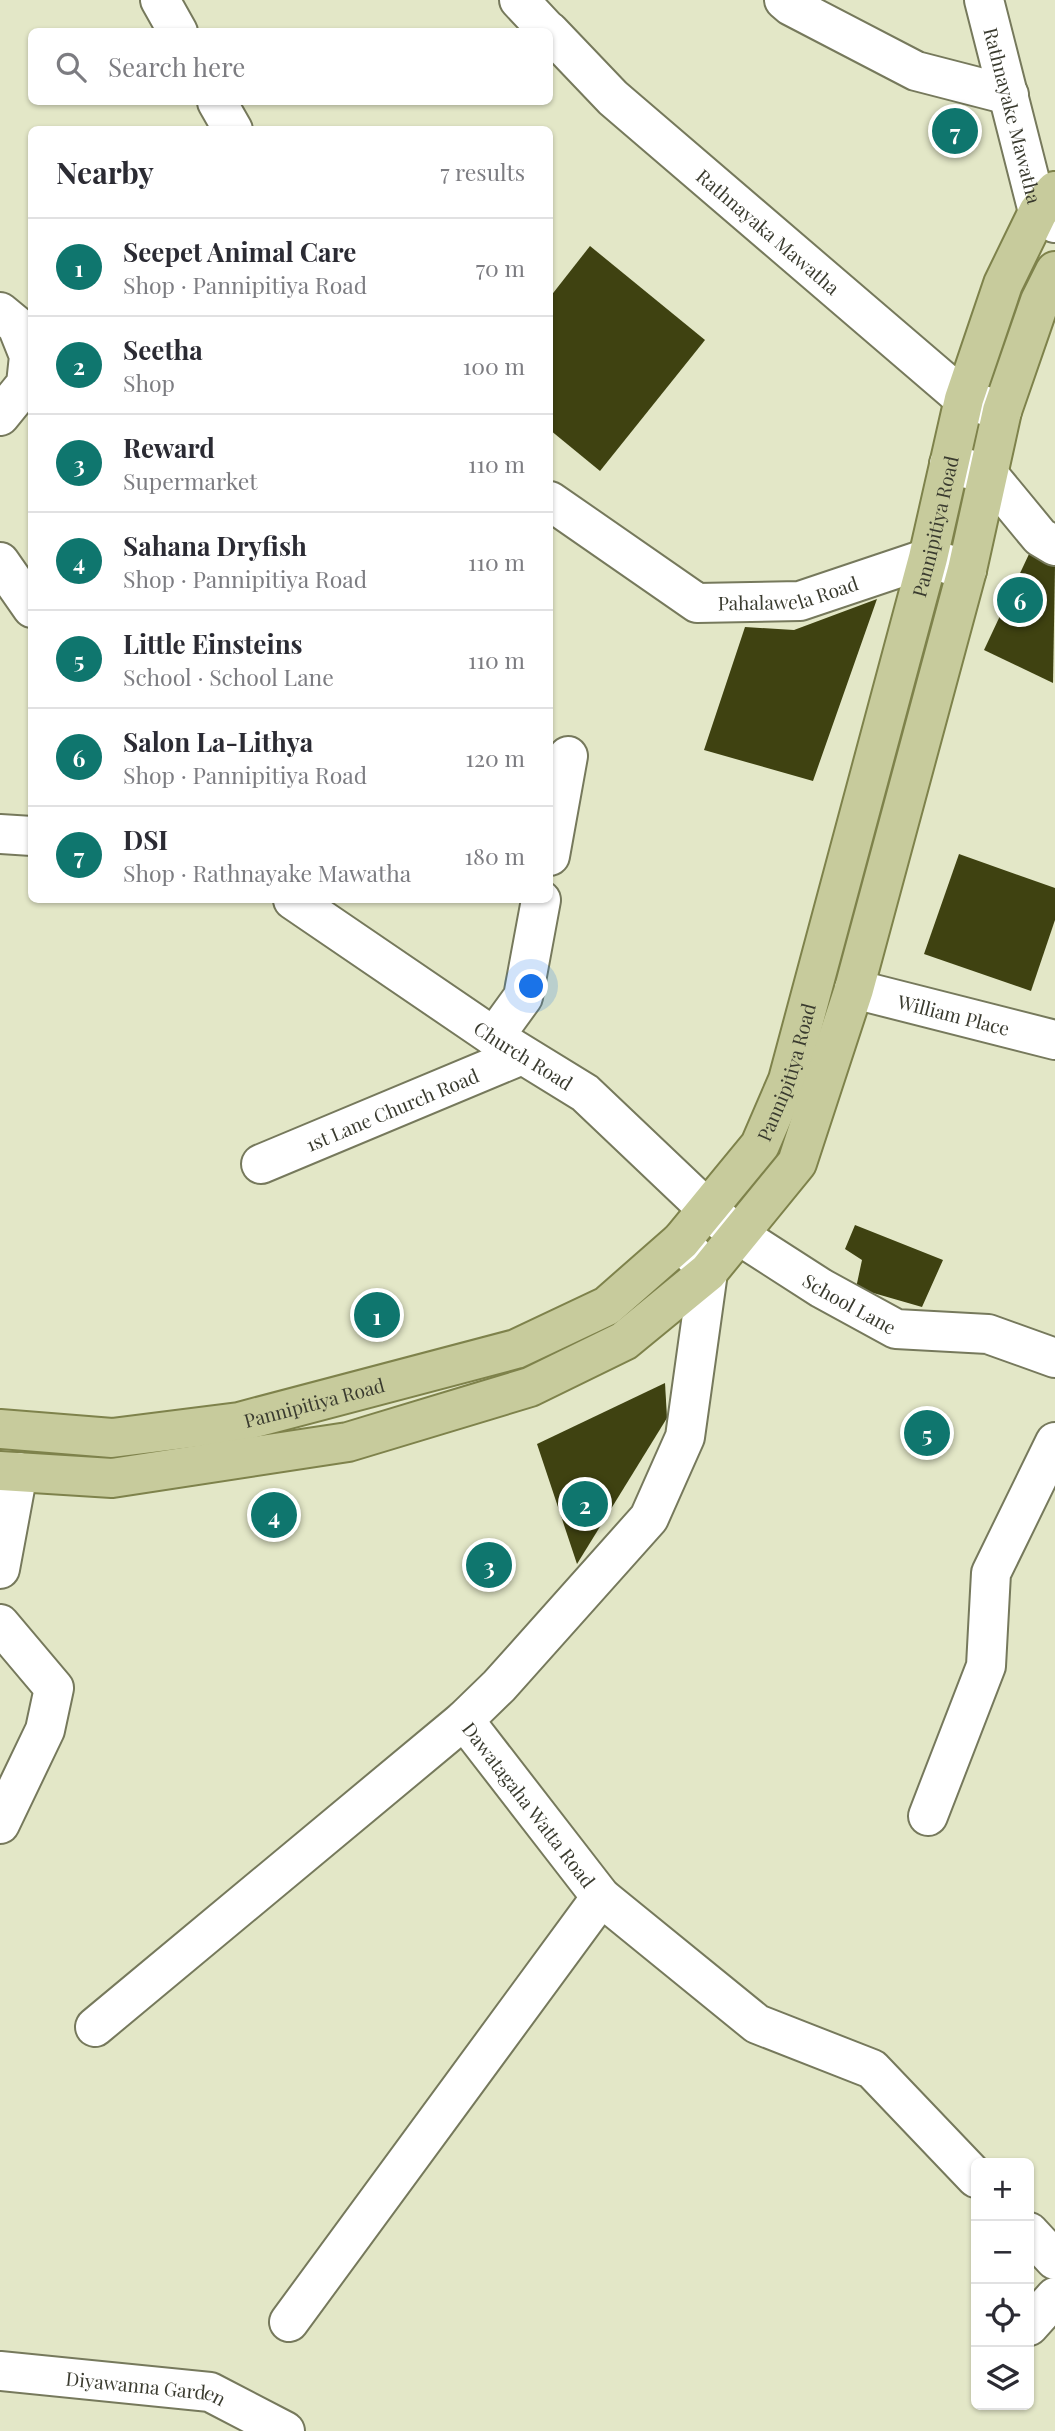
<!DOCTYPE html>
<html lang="en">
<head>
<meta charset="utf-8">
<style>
  :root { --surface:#fff; --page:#f2f2f3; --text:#2b2b33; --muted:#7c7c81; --line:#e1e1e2; --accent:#0f766e }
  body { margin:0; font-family:"Playfair Display",serif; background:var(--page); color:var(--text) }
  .controls { position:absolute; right:21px; bottom:21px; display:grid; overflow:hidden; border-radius:10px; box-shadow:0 2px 5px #0004 }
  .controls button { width:63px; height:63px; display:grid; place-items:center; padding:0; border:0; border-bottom:2px solid var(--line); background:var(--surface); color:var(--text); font:35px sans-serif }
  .you { position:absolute; left:532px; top:987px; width:24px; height:24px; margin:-18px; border:5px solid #fff; border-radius:50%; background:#1a73e8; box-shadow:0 0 0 10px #1a73e833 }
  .badge { display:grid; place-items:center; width:46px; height:46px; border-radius:50%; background:var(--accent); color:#fff; font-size:23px; font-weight:700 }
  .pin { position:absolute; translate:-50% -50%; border:4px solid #fff; box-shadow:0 2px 7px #0006 }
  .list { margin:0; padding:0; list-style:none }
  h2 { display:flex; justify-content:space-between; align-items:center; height:91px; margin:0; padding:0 28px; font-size:30px }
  h2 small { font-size:23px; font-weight:400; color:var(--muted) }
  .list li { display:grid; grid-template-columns:46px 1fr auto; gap:21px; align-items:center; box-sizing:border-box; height:98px; padding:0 28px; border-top:2px solid var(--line) }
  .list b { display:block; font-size:26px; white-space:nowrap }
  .list p { margin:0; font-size:23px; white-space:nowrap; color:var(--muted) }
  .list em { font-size:23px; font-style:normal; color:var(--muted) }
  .icon { flex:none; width:38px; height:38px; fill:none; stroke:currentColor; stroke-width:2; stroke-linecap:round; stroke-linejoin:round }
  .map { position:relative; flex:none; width:1055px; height:2431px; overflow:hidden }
  .search { position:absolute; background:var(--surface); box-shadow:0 2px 5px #0004; left:28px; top:28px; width:525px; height:77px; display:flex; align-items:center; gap:18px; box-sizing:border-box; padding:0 24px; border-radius:10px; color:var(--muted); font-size:26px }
  .panel { position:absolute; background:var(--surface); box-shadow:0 2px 5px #0004; left:28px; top:126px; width:525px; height:777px; border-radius:10px }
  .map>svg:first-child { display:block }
  .building { fill:#3f4211 }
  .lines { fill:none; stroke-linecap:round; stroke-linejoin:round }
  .minor-casing { stroke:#76795c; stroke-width:42 }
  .major-casing { stroke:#7e824b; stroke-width:42 }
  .minor { stroke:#fff; stroke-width:38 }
  .major { stroke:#c7cb9c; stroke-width:38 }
  .labels { text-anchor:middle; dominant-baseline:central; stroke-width:7; stroke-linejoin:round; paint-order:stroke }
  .street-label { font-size:19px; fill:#3a3b2f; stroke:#e3e7c7 }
</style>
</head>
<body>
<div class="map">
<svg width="1055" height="2431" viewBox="0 0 1055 2431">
  <rect width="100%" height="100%" fill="#e3e7c7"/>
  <!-- building -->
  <g class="building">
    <path d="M590 246 705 340 600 471 550 430V297Z"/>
    <path d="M1029 554 1055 566 1053 683 984 650Z"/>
    <path d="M877 599 813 781 704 750 745 627 794 630Z"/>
    <path d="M959 854 1055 888V920L1031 991 924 954Z"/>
    <path d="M855 1225 943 1260 922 1307 856 1288 862 1260 845 1249Z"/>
    <path d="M665 1383 667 1418 577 1564 537 1444Z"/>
  </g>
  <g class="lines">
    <!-- minor casing -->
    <g class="minor-casing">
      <g id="minor">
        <path d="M160 0 178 32"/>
        <path d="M519 0 549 32"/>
        <path d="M784 0 791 6 916 71 1009 95"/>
        <path id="s1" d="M984 0 1038 212 1055 223"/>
        <path id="s2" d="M550 32 613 98 964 399 1002 411"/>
        <path d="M217 102 233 130"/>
        <path d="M0 312 17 326 29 356 26 384 0 416"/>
        <path d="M949 464 988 474 1040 537 1055 546"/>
        <path id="s3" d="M550 501 697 603 800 601 928 558 967 570"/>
        <path d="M0 562 32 608"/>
        <path d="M0 834 32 836"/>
        <path d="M550 856 568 756"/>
        <path id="s4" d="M293 900 494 1037 585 1093 706 1208 737 1234 821 1288 896 1329 988 1334 1055 1358"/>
        <path id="s5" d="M854 989 1055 1040"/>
        <path d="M494 1037 523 997 541 900"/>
        <path id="s6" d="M261 1164 522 1055"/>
        <path id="s7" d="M681 1241 708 1272 685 1437 649 1518 499 1686 464 1720 601 1897 757 2024 872 2069 976 2178"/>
        <path d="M0 1569 18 1472"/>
        <path d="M0 1624 54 1688 45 1730 0 1824"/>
        <path d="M928 1816 986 1666 991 1573 1055 1442"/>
        <path d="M95 2027 464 1720"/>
        <path d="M1029 2232 1055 2260"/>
        <path d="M289 2322 601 1897"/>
        <path d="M1029 2326 1055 2297"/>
        <path id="s8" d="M0 2371 210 2392 285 2431"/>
      </g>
    </g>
    <!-- major casing -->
    <g class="major-casing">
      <g id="major">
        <path id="s9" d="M0 1429 112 1438 239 1422 516 1349 607 1306 681 1241 760 1145 788 1080 928 558 964 399 1003 284 1038 212 1055 191"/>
        <path d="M0 1471 112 1478 348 1442 530 1387 624 1341 708 1272 797 1163 854 989 967 570 1002 411 1040 301 1055 271"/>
      </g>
    </g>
    <!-- minor -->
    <use href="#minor" class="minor"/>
    <!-- major -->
    <use href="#major" class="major"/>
  </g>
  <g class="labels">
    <!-- street labels -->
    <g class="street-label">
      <text stroke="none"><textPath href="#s1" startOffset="119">Rathnayake Mawatha</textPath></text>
      <text stroke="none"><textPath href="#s2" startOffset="296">Rathnayaka Mawatha</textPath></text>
      <text stroke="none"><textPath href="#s9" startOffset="1494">Pannipitiya Road</textPath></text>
      <text stroke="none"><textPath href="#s3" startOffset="271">Pahalawela Road</textPath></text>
      <text stroke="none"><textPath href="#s5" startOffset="103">William Place</textPath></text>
      <text stroke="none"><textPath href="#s4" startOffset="278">Church Road</textPath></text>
      <text stroke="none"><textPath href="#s9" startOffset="928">Pannipitiya Road</textPath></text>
      <text stroke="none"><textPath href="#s6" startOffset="142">1st Lane Church Road</textPath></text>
      <text stroke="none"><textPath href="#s4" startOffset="690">School Lane</textPath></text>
      <text stroke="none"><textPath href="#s9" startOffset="318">Pannipitiya Road</textPath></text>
      <text stroke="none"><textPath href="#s7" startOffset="677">Dawatagaha Watta Road</textPath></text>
      <text stroke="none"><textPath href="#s8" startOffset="147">Diyawanna Garden</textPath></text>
    </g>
  </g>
</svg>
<div class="controls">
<button>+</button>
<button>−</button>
<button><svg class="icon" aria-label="locate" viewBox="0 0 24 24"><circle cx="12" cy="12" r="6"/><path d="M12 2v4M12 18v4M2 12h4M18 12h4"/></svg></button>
<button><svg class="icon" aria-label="layers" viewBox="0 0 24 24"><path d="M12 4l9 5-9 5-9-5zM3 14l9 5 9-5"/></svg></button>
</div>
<div class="you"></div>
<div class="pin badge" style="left:377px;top:1315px">1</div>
<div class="pin badge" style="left:585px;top:1504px">2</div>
<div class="pin badge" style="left:489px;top:1565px">3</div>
<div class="pin badge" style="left:274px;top:1515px">4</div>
<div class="pin badge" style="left:927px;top:1433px">5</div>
<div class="pin badge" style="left:1020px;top:600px">6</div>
<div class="pin badge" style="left:955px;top:131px">7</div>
<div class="search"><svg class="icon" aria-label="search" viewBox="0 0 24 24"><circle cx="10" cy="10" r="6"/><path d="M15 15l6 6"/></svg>Search here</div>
<section class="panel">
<h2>Nearby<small>7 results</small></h2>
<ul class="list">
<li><span class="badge">1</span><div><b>Seepet Animal Care</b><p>Shop · Pannipitiya Road</p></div><em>70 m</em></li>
<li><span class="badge">2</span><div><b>Seetha</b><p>Shop</p></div><em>100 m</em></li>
<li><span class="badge">3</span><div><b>Reward</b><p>Supermarket</p></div><em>110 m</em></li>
<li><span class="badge">4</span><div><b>Sahana Dryfish</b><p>Shop · Pannipitiya Road</p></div><em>110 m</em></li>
<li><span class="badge">5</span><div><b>Little Einsteins</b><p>School · School Lane</p></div><em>110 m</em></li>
<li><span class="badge">6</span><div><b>Salon La-Lithya</b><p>Shop · Pannipitiya Road</p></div><em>120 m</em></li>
<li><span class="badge">7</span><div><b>DSI</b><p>Shop · Rathnayake Mawatha</p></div><em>180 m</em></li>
</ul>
</section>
</div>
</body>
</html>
